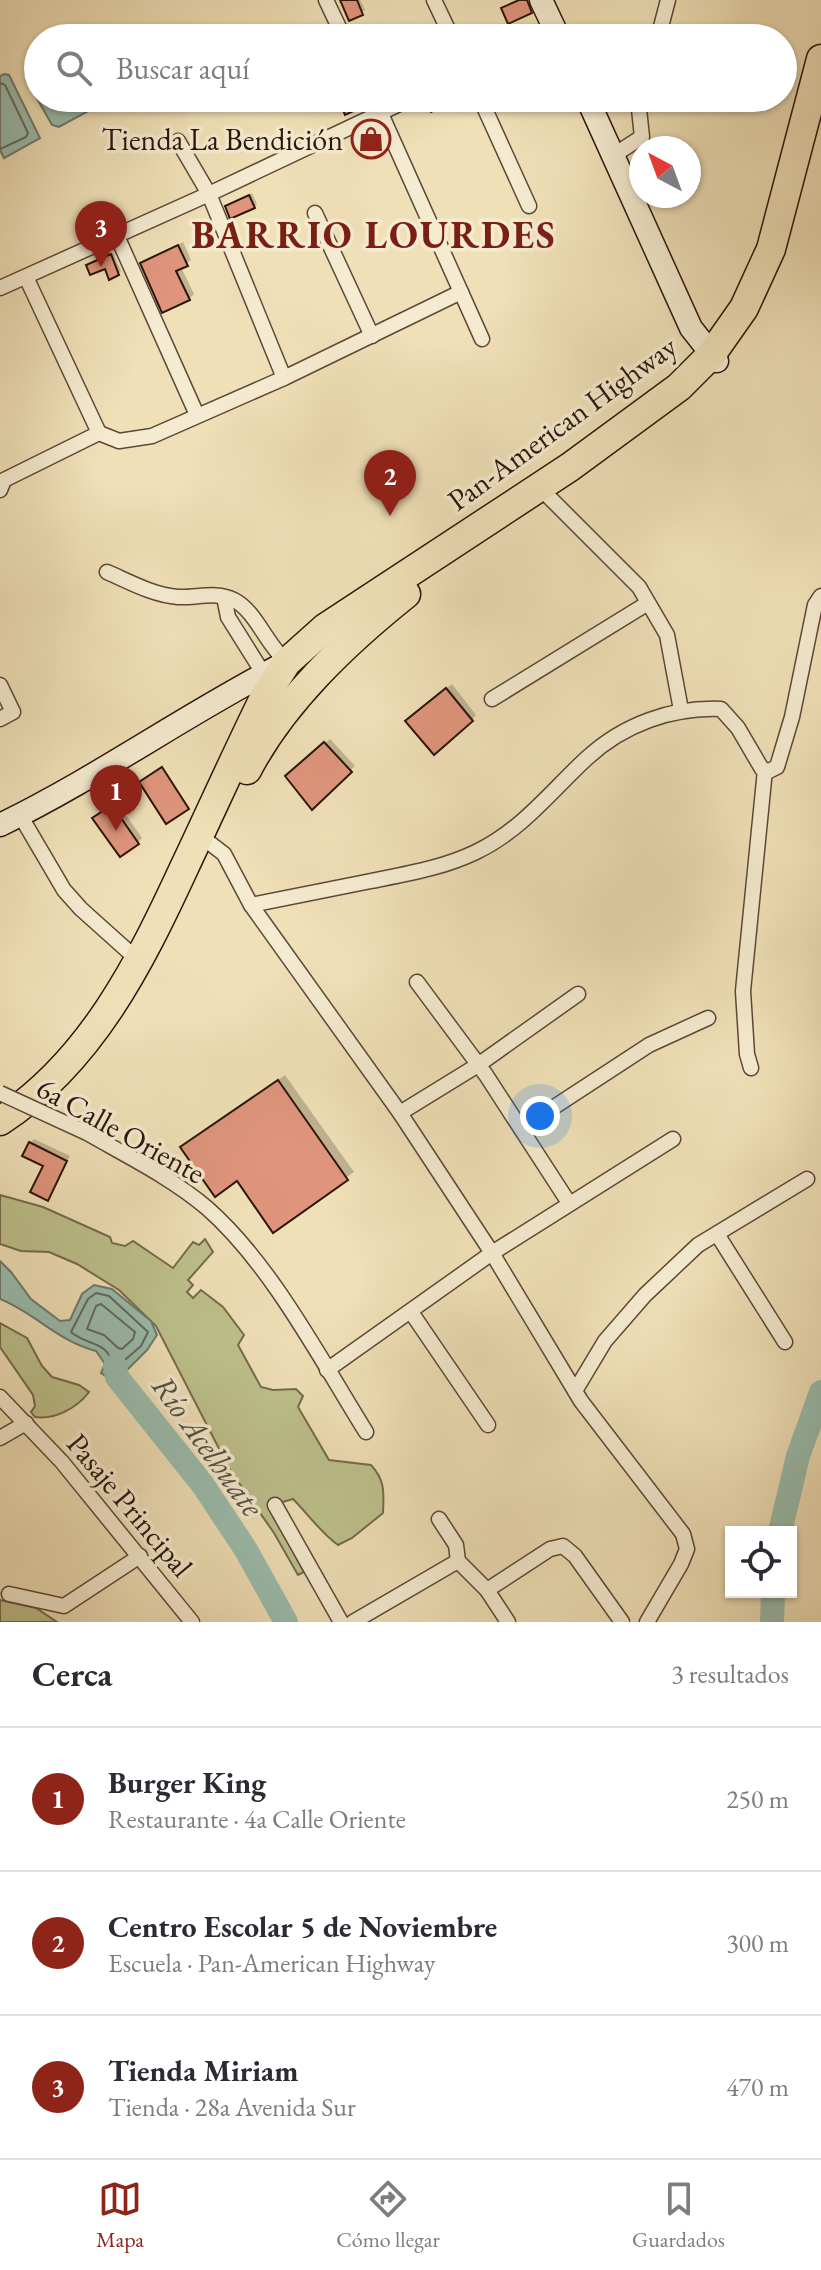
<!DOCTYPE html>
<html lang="es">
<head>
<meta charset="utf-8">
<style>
  :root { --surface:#fff; --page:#f7f7f7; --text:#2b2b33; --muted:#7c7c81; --line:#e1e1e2; --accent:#8f2418 }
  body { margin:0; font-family:"EB Garamond",serif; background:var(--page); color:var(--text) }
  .controls { position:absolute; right:24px; bottom:24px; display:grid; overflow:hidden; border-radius:0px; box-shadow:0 2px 6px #0004 }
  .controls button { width:72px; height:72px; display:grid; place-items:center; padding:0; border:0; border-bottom:2px solid var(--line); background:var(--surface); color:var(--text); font:40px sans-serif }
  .compass { position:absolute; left:629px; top:136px; width:72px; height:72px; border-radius:50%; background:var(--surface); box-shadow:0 2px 6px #0004; rotate:319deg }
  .you { position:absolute; left:540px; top:1116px; width:28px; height:28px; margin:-20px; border:6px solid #fff; border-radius:50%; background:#1a73e8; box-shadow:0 0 0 12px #1a73e833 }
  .badge { display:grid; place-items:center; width:52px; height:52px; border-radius:50%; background:var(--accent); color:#fff; font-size:26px; font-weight:700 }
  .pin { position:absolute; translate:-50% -66px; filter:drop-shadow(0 2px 4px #0008) }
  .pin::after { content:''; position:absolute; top:42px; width:28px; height:24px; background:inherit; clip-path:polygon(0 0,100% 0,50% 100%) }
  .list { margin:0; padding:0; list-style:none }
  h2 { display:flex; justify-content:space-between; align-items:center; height:104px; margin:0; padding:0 32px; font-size:34px }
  h2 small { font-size:26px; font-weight:400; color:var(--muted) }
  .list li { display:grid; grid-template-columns:52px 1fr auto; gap:24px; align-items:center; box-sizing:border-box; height:144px; padding:0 32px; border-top:2px solid var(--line) }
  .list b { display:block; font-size:30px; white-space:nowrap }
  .list p { margin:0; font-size:26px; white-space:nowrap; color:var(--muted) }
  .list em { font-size:26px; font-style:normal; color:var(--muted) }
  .icon { flex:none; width:44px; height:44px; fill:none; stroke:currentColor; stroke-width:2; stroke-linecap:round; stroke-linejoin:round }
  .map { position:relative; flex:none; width:821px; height:1622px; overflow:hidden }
  .search { position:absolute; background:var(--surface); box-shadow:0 2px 6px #0004; left:24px; right:24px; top:24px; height:88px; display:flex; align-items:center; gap:20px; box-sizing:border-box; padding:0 28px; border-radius:44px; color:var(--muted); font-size:30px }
  .sheet { height:536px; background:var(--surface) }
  nav { display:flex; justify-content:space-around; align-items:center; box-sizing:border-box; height:112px; border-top:2px solid var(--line); background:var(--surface); font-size:22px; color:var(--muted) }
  nav a { display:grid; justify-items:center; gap:4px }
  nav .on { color:var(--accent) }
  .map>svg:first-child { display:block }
  .green { fill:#bdc18c; stroke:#746b4c; stroke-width:2 }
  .water { fill:#9abdae; stroke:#6e7a6d; stroke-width:2 }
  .shadow { fill:#0003 }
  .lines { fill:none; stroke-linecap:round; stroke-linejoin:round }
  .shore { stroke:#62695d; stroke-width:2 }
  .river { stroke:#9abdae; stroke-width:24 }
  .building { fill:#df957c; stroke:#2b150c; stroke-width:2 }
  .street-casing { stroke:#5c4837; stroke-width:17 }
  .secondary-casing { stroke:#2b150c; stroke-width:25 }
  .highway-casing { stroke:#2b150c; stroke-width:31 }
  .street { stroke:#f5ebd0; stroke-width:14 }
  .secondary { stroke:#f5ebd0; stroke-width:22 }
  .highway { stroke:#f0e0b7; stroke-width:28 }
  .street-bridge-casing { stroke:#5c4837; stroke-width:17; stroke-linecap:butt }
  .street-bridge { stroke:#f5ebd0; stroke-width:14 }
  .labels { text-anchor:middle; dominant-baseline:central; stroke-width:7; stroke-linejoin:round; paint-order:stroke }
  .poi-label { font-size:30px; fill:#2b150c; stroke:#f5ebd0; text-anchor:end }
  .street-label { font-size:30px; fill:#2b150c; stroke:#f5ebd0 }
  .water-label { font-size:32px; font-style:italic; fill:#525045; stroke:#f5ebd0 }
  .district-label { font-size:38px; font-weight:bold; letter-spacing:2px; fill:#7a1f14; stroke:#f5ebd0 }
</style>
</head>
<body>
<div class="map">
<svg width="821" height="1622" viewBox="0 0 821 1622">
  <rect width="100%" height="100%" fill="#f0e0b7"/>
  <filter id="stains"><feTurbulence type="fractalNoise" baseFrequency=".0025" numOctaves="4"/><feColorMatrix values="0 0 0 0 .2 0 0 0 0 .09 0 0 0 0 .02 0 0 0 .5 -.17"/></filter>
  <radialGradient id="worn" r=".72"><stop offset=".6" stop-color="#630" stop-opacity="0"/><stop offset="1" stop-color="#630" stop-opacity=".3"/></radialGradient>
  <!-- green -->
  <g class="green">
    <path d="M0 1195 43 1207 110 1237 112 1243 125 1246 133 1241 173 1268 193 1242 199 1245 205 1239 213 1252 188 1280 193 1285 187 1292 193 1298 201 1290 223 1307 244 1335 238 1345 261 1387 273 1390 296 1389 303 1396 298 1407 329 1460 371 1465C385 1480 384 1492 383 1513L352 1538 338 1545C321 1533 308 1514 293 1499L269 1506 304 1572 298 1575 274 1533 230 1470 156 1326 119 1290 77 1264 49 1252 21 1251 0 1244Z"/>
    <path d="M0 1323 27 1338 42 1366 52 1377 79 1385 89 1392C77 1408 55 1420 35 1417L31 1412 35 1406 33 1395 0 1347Z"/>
    <path d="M0 1600 36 1608 57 1622H0Z"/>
  </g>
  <!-- water -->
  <g class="water">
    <path d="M4 74 9 75 40 138 4 158 0 150V76Z"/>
    <path d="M38 90V98H112L59 127 52 125 35 95Z"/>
    <path d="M0 1261 11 1272 31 1299 60 1321 70 1320 82 1294 94 1285 112 1289 151 1321 157 1335 147 1350 125 1372 129 1391 101 1373 105 1364 96 1351C59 1342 35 1313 0 1299Z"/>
  </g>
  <!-- shadow -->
  <g class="shadow">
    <path d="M342 0H360L365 10 350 19Z"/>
    <path d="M252 193 257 204 254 207 227 206Z"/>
    <path d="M183 242 191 260 181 267 194 294 189 299 142 263Z"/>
    <path d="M113 253 121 271 118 274 106 266 88 265Z"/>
    <path d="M452 684 476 715 472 720 412 717Z"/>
    <path d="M330 739 355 766 312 807 292 771Z"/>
    <path d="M117 802 142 838 138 842 100 814Z"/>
    <path d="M285 1075 354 1172 273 1230 238 1179 190 1141Z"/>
    <path d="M34 1139 70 1156 48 1198 45 1165 30 1143Z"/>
  </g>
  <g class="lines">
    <!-- shore -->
    <g class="shore">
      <path d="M0 83 5 85 28 133 26 137 0 149"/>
      <path d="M96 1293 109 1296 148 1332 141 1346 118 1366 113 1365C107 1340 87 1346 71 1332L88 1299Z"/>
      <path d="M101 1304 135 1332 133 1339 122 1349 118 1348 104 1335 87 1329 96 1306Z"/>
    </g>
    <!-- river -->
    <g class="river">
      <path d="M115 1366 117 1377 203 1485 246 1550 286 1622"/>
      <path d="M780 1532 798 1456 821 1392"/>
      <path d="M772 1622 773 1592"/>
    </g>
  </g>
  <!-- building -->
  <g class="building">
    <path d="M340 0H357L363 15 349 21Z"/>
    <path d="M519 0H527L532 13 508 24 501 8Z"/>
    <path d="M338 98H353L358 109 345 115Z"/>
    <path d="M432 98H459L431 112 425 101Z"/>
    <path d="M374 131 379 143 368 148 362 136Z"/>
    <path d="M249 195 255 208 230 219 225 206Z"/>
    <path d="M178 245 188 266 176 271 190 300 162 313 140 263Z"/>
    <path d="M111 254 119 275 109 280 105 269 90 275 86 265Z"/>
    <path d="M446 688 473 721 434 755 405 721Z"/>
    <path d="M324 742 352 772 312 810 285 776Z"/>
    <path d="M162 767 189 809 166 824 139 782Z"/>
    <path d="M112 805 139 844 120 857 92 818Z"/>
    <path d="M278 1080 348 1180 273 1233 237 1181 215 1197 180 1147Z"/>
    <path d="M29 1142 67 1161 48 1201 30 1192 43 1166 22 1156Z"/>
  </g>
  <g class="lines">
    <!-- street casing -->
    <g class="street-casing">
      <g id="street">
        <path d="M326 0 344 38"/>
        <path d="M434 0 452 38"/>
        <path d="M530 38 553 26"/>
        <path d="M658 38 668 0"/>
        <path d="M374 98 482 339"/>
        <path d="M480 98 529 206"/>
        <path d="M178 141 209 194 284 378"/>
        <path d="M614 155 642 137 639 109 642 98"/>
        <path d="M315 213 372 336"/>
        <path d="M117 236 197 415"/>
        <path d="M26 277 99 433"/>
        <path d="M0 288 209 194 412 98"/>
        <path d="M0 490 4 480 99 433 119 441 152 436 284 378 461 292"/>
        <path d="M549 497 639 587 667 635 681 710"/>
        <path d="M107 572C130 582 153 595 178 597 197 598 216 591 234 600 256 611 267 646 287 662"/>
        <path d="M224 597 228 617 268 681"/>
        <path d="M0 685 13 712 0 719"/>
        <path d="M492 699 648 603"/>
        <path d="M20 815 64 890 81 909 139 961"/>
        <path d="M211 844 224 854 251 905 400 1113 492 1253 581 1401 683 1534 687 1549 681 1564 647 1622"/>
        <path d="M251 905C291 897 331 889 371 881 406 874 443 868 476 852 522 830 551 791 587 758 624 724 672 707 721 709L738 728 762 769 769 771 777 767 792 717 815 605 821 596"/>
        <path d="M417 982 486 1075 569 1203"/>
        <path d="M751 1068 747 1054 743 991 765 770"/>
        <path d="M400 1113 478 1065 578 994"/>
        <path d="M522 1128 649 1045 708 1018"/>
        <path d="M87 1133C127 1156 172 1178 207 1208 271 1264 321 1360 366 1432"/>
        <path d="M717 1234 785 1342"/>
        <path d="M411 1312 488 1425"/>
        <path d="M327 1370 492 1253 673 1139"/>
        <path d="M575 1391 605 1341 645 1295 698 1245 807 1179"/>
        <path d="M0 1397 62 1462 192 1622"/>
        <path d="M0 1438 26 1423"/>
        <path d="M275 1505 341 1622"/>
        <path d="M439 1519 456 1545 458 1561 487 1590 508 1622"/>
        <path d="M487 1590 550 1549 563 1546 575 1556 622 1622"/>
        <path d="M9 1594 64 1606 140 1556"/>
        <path d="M353 1622 458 1561"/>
      </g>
    </g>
    <!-- secondary casing -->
    <g class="secondary-casing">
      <g id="secondary">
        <path d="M541 0 559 38"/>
        <path d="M587 98 691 328 717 361"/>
        <path d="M0 825C99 777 189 712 287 662"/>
      </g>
    </g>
    <!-- highway casing -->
    <g class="highway-casing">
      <g id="highway">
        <path d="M247 770C283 701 346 642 406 594"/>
        <path d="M0 1121C91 1062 140 963 184 868 211 811 237 753 265 696L287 662 325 628 570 467 679 387 711 355 744 308 771 249 821 59"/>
      </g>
    </g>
    <!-- street -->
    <use href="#street" class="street"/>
    <!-- secondary -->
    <use href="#secondary" class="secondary"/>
    <!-- highway -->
    <use href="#highway" class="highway"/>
    <!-- street-bridge casing -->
    <g class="street-bridge-casing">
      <path id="street-bridge" d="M0 1093 87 1133"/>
    </g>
    <!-- street-bridge -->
    <use href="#street-bridge" class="street-bridge"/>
  </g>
  <!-- icons -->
  <defs>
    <g id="shop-ring" transform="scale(2)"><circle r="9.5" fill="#f5ebd0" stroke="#8f2418" stroke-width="1.5"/><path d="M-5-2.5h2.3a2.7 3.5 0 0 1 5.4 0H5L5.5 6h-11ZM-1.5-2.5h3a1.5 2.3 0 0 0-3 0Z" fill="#8f2418"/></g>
  </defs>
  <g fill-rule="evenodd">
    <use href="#shop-ring" x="371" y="139"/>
  </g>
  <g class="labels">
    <!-- poi labels -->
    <g class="poi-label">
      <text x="343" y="139">Tienda La Bendición</text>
    </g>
    <!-- street labels -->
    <g class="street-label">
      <text transform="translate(562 423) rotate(-36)">Pan-American Highway</text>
      <text transform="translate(121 1130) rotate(29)">6a Calle Oriente</text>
      <text transform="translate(130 1505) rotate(50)">Pasaje Principal</text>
    </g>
    <!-- water labels -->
    <g class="water-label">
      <text transform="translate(208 1446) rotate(54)">Río Acelhuate</text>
    </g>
    <!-- district labels -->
    <g class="district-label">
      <text x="374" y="234">BARRIO LOURDES</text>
    </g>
  </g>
  <rect width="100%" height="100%" filter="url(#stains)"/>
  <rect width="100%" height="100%" fill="url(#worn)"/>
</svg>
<div class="controls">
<button><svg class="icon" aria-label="locate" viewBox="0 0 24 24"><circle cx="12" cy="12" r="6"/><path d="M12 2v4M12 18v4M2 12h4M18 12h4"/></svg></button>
</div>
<svg class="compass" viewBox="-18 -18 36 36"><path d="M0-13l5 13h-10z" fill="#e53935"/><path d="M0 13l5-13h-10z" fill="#7c7c81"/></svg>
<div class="you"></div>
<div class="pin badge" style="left:116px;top:831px">1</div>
<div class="pin badge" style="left:390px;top:516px">2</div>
<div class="pin badge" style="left:101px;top:267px">3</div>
<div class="search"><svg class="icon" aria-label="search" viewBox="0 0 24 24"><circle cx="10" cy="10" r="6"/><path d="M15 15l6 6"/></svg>Buscar aquí</div>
</div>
<section class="sheet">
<h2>Cerca<small>3 resultados</small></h2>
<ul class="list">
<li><span class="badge">1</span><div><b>Burger King</b><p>Restaurante · 4a Calle Oriente</p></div><em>250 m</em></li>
<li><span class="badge">2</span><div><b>Centro Escolar 5 de Noviembre</b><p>Escuela · Pan-American Highway</p></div><em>300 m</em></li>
<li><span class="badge">3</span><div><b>Tienda Miriam</b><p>Tienda · 28a Avenida Sur</p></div><em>470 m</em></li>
</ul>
</section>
<nav>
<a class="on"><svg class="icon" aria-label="map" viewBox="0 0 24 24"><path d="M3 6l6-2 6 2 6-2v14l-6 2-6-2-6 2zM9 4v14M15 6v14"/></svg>Mapa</a>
<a><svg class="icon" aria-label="directions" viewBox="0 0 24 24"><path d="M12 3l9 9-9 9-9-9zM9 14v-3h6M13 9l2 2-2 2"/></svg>Cómo llegar</a>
<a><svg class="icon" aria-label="saved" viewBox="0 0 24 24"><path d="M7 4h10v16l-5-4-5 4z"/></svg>Guardados</a>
</nav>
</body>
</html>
